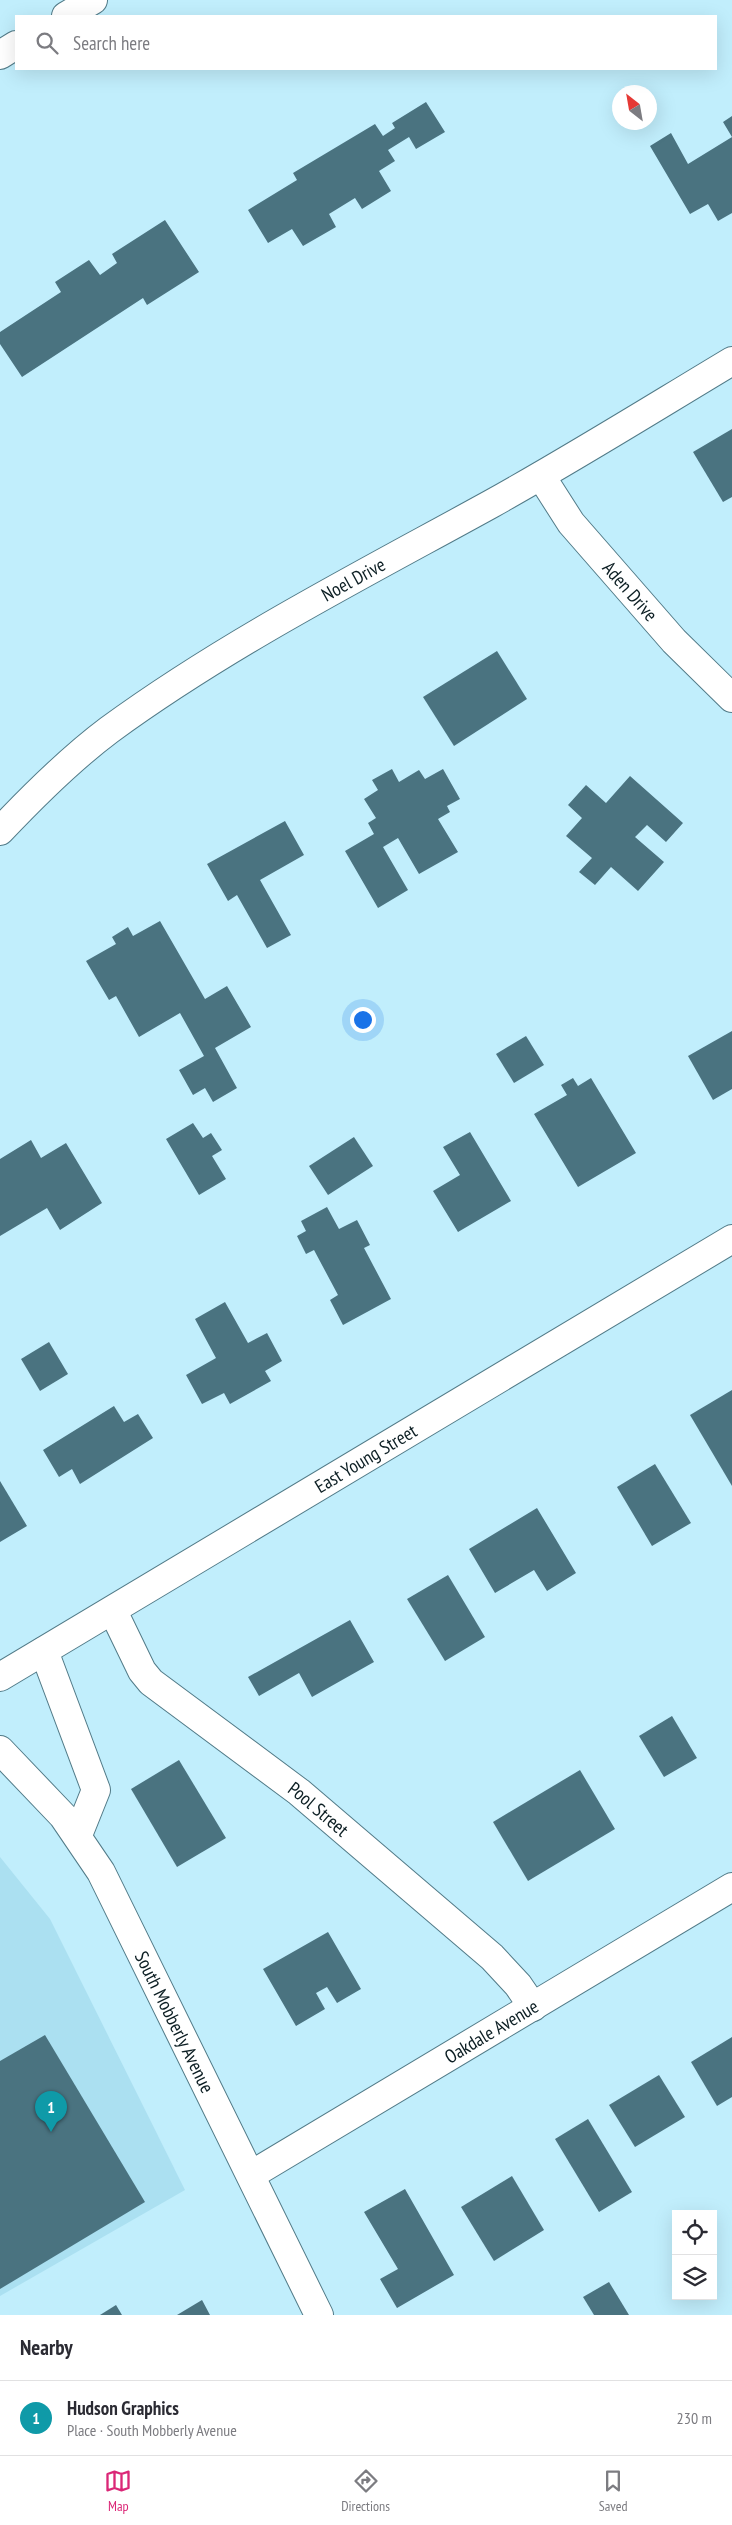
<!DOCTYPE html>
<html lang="en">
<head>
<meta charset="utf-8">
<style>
  :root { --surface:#fff; --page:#f7f7f7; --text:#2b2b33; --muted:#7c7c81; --line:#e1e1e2; --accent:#db2777 }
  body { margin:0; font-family:"PT Sans Narrow",sans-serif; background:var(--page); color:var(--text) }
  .controls { position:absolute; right:15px; bottom:15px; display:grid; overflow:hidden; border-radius:0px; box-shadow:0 5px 20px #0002 }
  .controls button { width:45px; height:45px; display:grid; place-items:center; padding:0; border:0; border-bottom:1px solid var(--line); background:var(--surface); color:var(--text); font:25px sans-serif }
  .compass { position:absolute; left:612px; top:85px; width:45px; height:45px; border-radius:50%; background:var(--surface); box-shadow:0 5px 20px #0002; rotate:329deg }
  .you { position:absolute; left:362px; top:1019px; width:18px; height:18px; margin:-12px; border:4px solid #fff; border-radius:50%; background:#1a73e8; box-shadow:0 0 0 8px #1a73e833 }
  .badge { display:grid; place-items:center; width:32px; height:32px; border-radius:50%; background:var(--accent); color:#fff; font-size:16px; font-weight:700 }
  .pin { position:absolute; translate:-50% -41px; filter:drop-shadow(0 1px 2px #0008) }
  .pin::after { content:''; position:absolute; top:26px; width:18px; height:15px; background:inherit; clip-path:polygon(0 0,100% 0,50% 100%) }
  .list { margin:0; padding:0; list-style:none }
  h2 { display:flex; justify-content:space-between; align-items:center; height:65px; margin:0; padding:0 20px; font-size:21px }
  h2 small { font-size:16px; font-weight:400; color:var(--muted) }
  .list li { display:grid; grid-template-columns:32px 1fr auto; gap:15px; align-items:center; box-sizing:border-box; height:75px; padding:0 20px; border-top:1px solid var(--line) }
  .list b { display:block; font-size:19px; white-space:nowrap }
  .list p { margin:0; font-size:16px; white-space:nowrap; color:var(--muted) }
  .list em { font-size:16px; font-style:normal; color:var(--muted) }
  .icon { flex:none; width:28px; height:28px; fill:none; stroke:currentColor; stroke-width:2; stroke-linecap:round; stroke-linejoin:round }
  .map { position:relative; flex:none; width:732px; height:2315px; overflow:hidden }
  .search { position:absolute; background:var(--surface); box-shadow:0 5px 20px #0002; left:15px; right:15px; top:15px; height:55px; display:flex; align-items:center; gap:12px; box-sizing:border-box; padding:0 18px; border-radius:0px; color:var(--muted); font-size:19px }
  .sheet { height:140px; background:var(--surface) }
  nav { display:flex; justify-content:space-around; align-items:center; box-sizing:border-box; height:70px; border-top:1px solid var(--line); background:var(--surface); font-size:14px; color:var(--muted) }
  nav a { display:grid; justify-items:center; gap:2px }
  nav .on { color:var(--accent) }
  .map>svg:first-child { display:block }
  .built { fill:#abe0f1 }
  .building { fill:#4a7380 }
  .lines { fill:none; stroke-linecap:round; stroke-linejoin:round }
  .minor-casing { stroke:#527b88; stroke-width:30 }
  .tertiary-casing { stroke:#527b88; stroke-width:30 }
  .secondary-casing { stroke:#527b88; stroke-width:30 }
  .minor { stroke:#fff; stroke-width:28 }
  .tertiary { stroke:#fff; stroke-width:28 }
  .secondary { stroke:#fff; stroke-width:28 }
  .labels { text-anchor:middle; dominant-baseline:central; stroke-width:4; stroke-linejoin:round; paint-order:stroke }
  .street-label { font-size:19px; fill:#0c1e23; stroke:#c1eefc }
</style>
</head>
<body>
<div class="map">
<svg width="732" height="2315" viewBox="0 0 732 2315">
  <rect width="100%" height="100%" fill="#c1eefc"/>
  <!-- built -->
  <path class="built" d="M0 1857 50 1919 185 2190 0 2296Z"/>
  <!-- building -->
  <g class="building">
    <path d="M426 102 445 132 416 149 409 137 388 150 395 161 379 171 391 191 362 209 355 198 329 214 336 227 303 246 292 229 268 243 248 210 297 180 293 173 375 124 383 136 395 128 392 123Z"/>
    <path d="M732 116V213L718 221 708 204 690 214 650 146 671 133 688 164 732 137 723 122Z"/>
    <path d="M165 220 199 272 147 305 143 298 22 377 0 344V332L61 292 55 282 89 260 100 275 117 263 112 254Z"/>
    <path d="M732 429V497L723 502 693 452Z"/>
    <path d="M497 651 527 699 454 746 423 697Z"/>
    <path d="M392 769 399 782 419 770 425 779 443 769 460 799 447 806 450 812 438 819 458 852 419 874 398 838 383 847 408 890 378 908 345 851 374 834 368 823 376 818 364 799 378 790 372 780Z"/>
    <path d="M630 776 683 823 666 842 647 825 635 837 664 862 638 891 611 867 595 885 579 872 592 858 566 836 582 818 568 805 586 785 606 803Z"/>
    <path d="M285 821 304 855 260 880 291 935 267 948 237 895 228 901 207 864Z"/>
    <path d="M160 921 205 999 227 986 251 1027 215 1048 237 1088 213 1102 205 1088 193 1095 179 1070 204 1056 180 1013 139 1037 116 996 109 1000 86 961 116 944 112 937 128 927 133 936Z"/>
    <path d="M732 1031V1089L713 1100 688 1056Z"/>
    <path d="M526 1036 544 1065 514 1083 496 1054Z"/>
    <path d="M573 1078 578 1086 591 1078 636 1153 578 1187 534 1114 567 1095 561 1085Z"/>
    <path d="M193 1123 203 1138 211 1133 222 1150 212 1156 226 1179 199 1195 166 1139Z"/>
    <path d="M470 1132 511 1201 458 1232 433 1191 460 1175 443 1147Z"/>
    <path d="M354 1137 373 1166 328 1195 309 1166Z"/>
    <path d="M31 1140 41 1158 66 1143 102 1203 60 1230 47 1208 0 1236V1159Z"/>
    <path d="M327 1207 339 1229 357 1220 370 1245 364 1248 391 1299 343 1325 330 1300 338 1295 314 1250 306 1254 297 1236 306 1231 301 1221Z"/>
    <path d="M225 1302 248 1343 267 1333 282 1361 265 1371 271 1381 230 1404 224 1393 202 1404 186 1375 216 1358 195 1319Z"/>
    <path d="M49 1342 68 1374 40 1391 21 1359Z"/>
    <path d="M732 1390V1486L690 1415Z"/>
    <path d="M114 1406 124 1422 138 1414 153 1438 80 1484 72 1469 59 1477 43 1450Z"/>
    <path d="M655 1464 691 1523 652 1546 617 1487Z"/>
    <path d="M0 1481 27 1526 0 1542Z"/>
    <path d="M537 1508 576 1573 547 1591 534 1570 495 1593 469 1549Z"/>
    <path d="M448 1575 485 1637 445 1661 407 1599Z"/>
    <path d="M350 1620 374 1662 312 1697 299 1673 259 1696 248 1677Z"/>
    <path d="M672 1716 697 1758 664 1777 639 1736Z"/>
    <path d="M179 1760 226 1838 177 1867 131 1789Z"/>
    <path d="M580 1770 615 1829 528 1881 493 1822Z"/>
    <path d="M328 1932 361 1989 337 2003 327 1987 316 1993 325 2009 296 2026 263 1969Z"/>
    <path d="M45 2035 145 2202 0 2289V2061Z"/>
    <path d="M732 2037V2097L717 2106 691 2062Z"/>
    <path d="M659 2075 685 2117 635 2147 609 2105Z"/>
    <path d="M588 2119 632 2192 599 2212 555 2139Z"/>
    <path d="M512 2176 544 2230 494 2261 461 2207Z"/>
    <path d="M405 2189 454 2275 397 2308 380 2279 398 2269 364 2212Z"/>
    <path d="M609 2282 629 2315H594L583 2297Z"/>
    <path d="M202 2300 210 2315H177Z"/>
    <path d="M116 2305 122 2315H100Z"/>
  </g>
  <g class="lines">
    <!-- minor casing -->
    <g class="minor-casing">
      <g id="minor">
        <path d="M66 16 93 0"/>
        <path d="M0 55 16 45"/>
        <path id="s1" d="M541 476 571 523 674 641 732 698"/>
        <path id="s2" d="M0 831C34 795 69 760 109 730 228 643 362 575 491 504 572 459 652 409 732 361"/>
        <path id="s3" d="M113 1611 142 1671 151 1682 299 1792 492 1957 518 1985 533 2007"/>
        <path id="s4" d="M251 2175 732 1887"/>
      </g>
    </g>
    <!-- tertiary casing -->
    <g class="tertiary-casing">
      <g id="tertiary">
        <path id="s5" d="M0 1677 732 1239"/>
      </g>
    </g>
    <!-- secondary casing -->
    <g class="secondary-casing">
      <g id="secondary">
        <path d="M44 1651 96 1790 78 1835"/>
        <path id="s6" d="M0 1750 63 1816 101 1872 319 2315"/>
      </g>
    </g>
    <!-- minor -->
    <use href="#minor" class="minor"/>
    <!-- tertiary -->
    <use href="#tertiary" class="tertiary"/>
    <!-- secondary -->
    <use href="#secondary" class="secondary"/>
  </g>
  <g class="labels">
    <!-- street labels -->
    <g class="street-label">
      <text stroke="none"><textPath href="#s2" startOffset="436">Noel Drive</textPath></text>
      <text stroke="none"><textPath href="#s1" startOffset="146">Aden Drive</textPath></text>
      <text stroke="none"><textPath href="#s5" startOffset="426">East Young Street</textPath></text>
      <text stroke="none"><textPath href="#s3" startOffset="291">Pool Street</textPath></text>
      <text stroke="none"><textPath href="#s6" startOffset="326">South Mobberly Avenue</textPath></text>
      <text stroke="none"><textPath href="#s4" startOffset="280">Oakdale Avenue</textPath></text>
    </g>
  </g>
</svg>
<div class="controls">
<button><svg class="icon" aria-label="locate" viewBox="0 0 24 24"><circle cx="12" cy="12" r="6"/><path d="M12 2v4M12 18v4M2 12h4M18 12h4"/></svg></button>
<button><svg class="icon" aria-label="layers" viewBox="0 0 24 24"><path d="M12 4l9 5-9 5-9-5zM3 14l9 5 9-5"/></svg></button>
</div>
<svg class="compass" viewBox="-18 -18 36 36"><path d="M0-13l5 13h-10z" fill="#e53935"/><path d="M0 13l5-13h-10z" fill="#7c7c81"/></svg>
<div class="you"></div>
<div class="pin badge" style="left:51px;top:2132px;background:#0f9aa8">1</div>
<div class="search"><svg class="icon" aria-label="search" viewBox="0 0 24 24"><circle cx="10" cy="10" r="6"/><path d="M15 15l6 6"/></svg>Search here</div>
</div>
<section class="sheet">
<h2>Nearby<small></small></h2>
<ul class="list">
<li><span class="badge" style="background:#0f9aa8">1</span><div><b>Hudson Graphics</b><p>Place · South Mobberly Avenue</p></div><em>230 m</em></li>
</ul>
</section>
<nav>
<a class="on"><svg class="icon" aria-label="map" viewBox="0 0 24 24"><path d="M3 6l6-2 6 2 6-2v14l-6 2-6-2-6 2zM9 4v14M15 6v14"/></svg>Map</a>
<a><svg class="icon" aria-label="directions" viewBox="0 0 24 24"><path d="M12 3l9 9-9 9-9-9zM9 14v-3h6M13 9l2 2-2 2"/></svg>Directions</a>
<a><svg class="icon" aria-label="saved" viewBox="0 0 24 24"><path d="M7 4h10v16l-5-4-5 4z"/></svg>Saved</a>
</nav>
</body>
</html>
